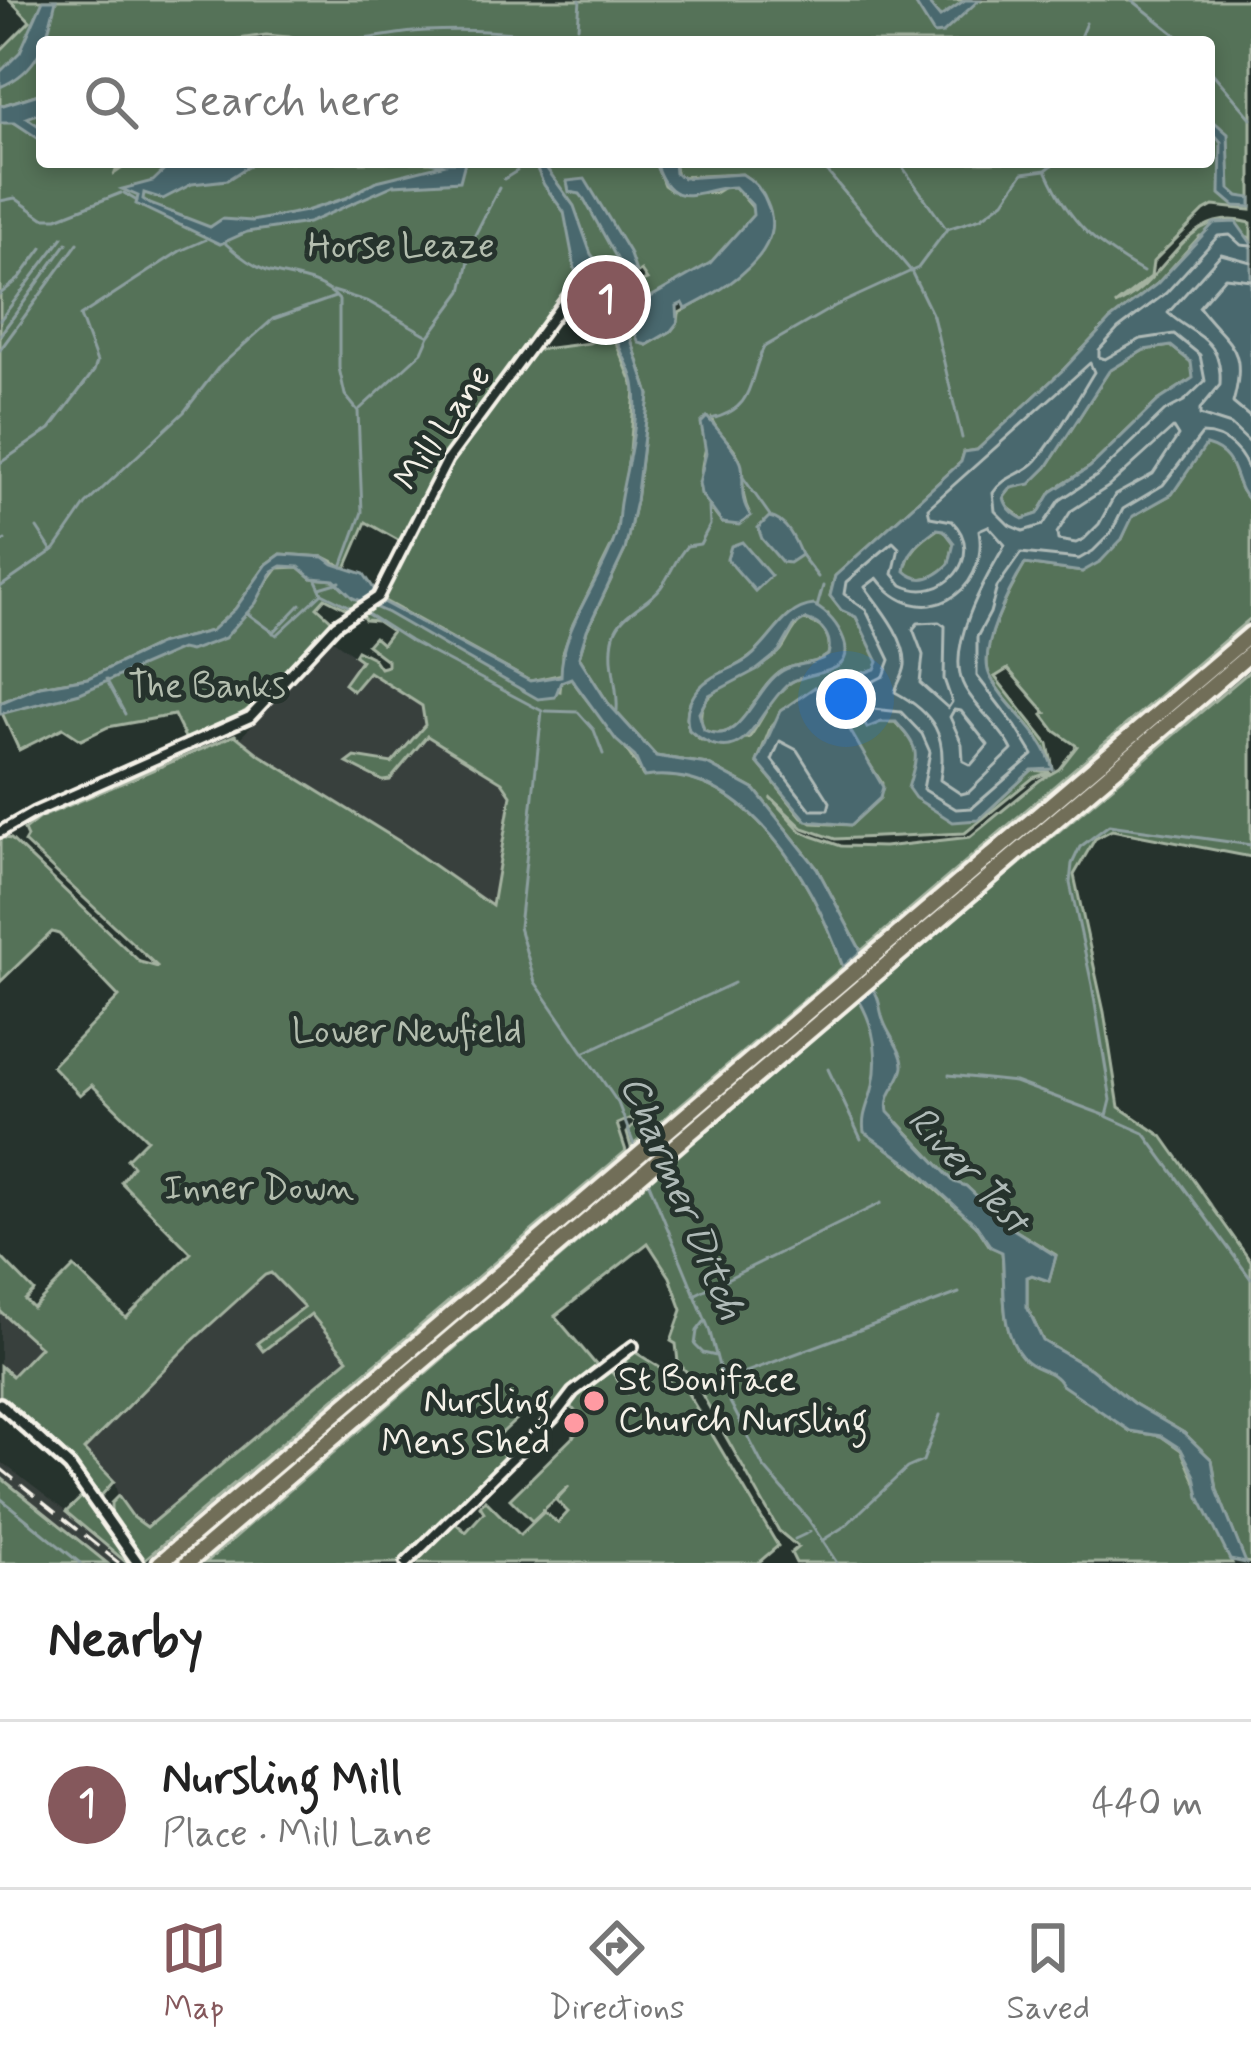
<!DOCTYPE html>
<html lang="en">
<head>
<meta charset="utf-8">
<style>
  :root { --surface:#fff; --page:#f2f2f2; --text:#222; --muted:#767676; --line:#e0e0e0; --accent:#85585c }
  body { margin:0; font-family:Mynerve,sans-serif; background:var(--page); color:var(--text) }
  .you { position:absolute; left:846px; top:699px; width:42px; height:42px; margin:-30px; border:9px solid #fff; border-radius:50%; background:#1a73e8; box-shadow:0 0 0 18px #1a73e833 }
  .badge { display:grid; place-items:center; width:78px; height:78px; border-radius:50%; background:var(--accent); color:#fff; font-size:39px; font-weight:700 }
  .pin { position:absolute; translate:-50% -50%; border:6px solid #fff; box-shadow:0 3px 12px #0006 }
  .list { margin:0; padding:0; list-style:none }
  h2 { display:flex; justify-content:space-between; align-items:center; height:156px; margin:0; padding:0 48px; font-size:51px }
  h2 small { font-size:39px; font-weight:400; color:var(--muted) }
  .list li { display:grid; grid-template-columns:78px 1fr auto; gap:36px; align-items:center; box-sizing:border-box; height:168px; padding:0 48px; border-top:3px solid var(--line) }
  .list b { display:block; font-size:45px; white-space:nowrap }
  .list p { margin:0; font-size:39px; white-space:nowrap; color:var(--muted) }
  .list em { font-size:39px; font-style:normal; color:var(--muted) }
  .icon { flex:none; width:66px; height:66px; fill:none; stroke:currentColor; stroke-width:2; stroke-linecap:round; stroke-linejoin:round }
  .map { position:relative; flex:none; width:1251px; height:1563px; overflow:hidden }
  .search { position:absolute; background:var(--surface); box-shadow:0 6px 18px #0003; left:36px; right:36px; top:36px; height:132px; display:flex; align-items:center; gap:30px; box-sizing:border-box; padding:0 42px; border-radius:12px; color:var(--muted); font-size:45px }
  .sheet { height:324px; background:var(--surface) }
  nav { display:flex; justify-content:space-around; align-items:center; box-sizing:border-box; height:168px; border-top:3px solid var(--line); background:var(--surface); font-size:33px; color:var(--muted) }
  nav a { display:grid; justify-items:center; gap:6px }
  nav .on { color:var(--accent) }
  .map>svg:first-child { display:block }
  .built { fill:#39403e }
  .green { fill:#557259; stroke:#a4b2a0; stroke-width:3; fill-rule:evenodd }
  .water { fill:#48686e; stroke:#8d9f9f; stroke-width:3; fill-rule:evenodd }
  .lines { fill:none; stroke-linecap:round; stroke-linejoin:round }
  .shore { stroke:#afbab7; stroke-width:3 }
  .stream { stroke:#8d9f9f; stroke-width:3 }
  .minor-casing { stroke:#f4f1e8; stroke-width:16 }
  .tertiary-casing { stroke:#f4f1e8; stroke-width:18 }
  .motorway-casing { stroke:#f4f1e8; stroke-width:22 }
  .minor { stroke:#26332d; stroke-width:8 }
  .tertiary { stroke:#26332d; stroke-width:9 }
  .motorway { stroke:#716e59; stroke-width:14 }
  .rail { stroke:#f4f1e8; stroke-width:3; stroke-dasharray:18 9; stroke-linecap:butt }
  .poi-dot { fill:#ff9aa2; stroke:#26332d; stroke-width:4.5 }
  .labels { text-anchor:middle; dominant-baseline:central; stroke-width:10; stroke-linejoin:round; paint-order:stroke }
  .park-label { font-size:36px; fill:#b4beaf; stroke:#26332d }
  .street-label { font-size:36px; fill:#f4f1e8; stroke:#26332d }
  .poi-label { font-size:36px; fill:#f4f1e8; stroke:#26332d; text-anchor:start }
  .water-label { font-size:39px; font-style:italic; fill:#afbab7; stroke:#26332d }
</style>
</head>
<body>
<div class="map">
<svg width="1251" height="1563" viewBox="0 0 1251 1563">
  <rect width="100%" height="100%" fill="#26332d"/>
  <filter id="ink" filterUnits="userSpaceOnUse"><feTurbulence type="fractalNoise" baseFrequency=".00833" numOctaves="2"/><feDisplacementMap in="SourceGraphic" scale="24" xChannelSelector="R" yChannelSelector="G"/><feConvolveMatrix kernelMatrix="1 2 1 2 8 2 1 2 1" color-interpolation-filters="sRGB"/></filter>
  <g filter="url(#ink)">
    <!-- built -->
    <g class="built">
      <path d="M333 640 361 660 344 684 369 672 422 706 426 719 425 726 392 763 356 757 348 764 383 781 427 735 502 782 511 795 492 907 399 841 260 755 240 738Z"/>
      <path d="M272 1272 348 1359 147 1527 133 1517 118 1496 114 1481 84 1450 253 1282Z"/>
      <path d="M0 1311 40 1347 12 1377 0 1366Z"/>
      <path d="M0 1461 90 1530 127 1563H107L0 1477Z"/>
    </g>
    <!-- green -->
    <g class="green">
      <path d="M10 0H1251V210L1213 206 1204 211 1153 262 1151 277 1115 305C1170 282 1182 204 1251 223V243L1248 237 1200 236 1157 284 1110 320 1064 369 977 450 964 452 961 462 835 576 830 596 841 610 856 617 879 662 875 669 852 677 881 722H895L913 742 918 755 978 820 1032 770 1050 772 1033 778 965 833 835 839 803 828 770 797 801 831 812 836 841 846 884 847 970 837 1040 780 1059 769 1077 746 1055 731 1043 715 1046 713 1008 669 995 677 1048 744 1053 769C1042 728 1007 710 990 676 977 649 1011 588 1025 564L1082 572 1122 539 1132 516 1172 494 1206 444C1242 455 1230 485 1251 502V618L861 951 817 868 755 790 707 764 656 756 608 703 579 657 587 630 625 550 636 501 649 395 629 333 634 331 647 345 671 331 678 322 679 313C715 294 744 276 767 242 763 216 766 188 742 174L677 177 674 162H1209V42H347L266 35 218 42H42V93L0 106V51L30 21ZM712 420C719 437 736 444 740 462 745 480 740 495 749 512L722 523C688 483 704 466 712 420ZM828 614 841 664C826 675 808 672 793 681 772 693 763 719 749 738L701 740 689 730C677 687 724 677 750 657 766 645 775 627 790 615ZM823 693 882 783 880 798 851 825 812 823 802 817 757 762 772 724Z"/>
      <path d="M42 112V162H119L115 173 131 162H655L664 185 671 190 715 193 726 186 735 187 758 214 746 246 642 302 635 285 647 280 641 271 629 278 625 272H607L585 293 565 291 444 455 400 541 366 522 346 568 324 557 281 554 267 564 235 609 211 631 159 644 88 678 40 686 0 703V123Z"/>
      <path d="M615 330V341L635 389 630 451 616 537 573 624 563 653V674L530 681 379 598 437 483 536 350 589 343Z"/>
      <path d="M1171 346 1191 362 1194 378 1158 401 1090 467 1051 492 1038 514 1023 519 1006 506 1004 497 1011 488 1030 483 1047 467 1109 371 1144 350Z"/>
      <path d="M938 529 944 530 954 543 949 564C936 577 920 585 905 572 907 551 922 540 938 529Z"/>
      <path d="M299 567 312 578 334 580 361 602 347 609 325 598 317 607 335 623C284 678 260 715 186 740L174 715 108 727 81 740 63 728 19 750 2 713 149 655 204 644 234 627 278 568Z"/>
      <path d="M376 602 512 678 560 691 561 682 571 678C593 712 625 742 643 776 748 763 814 884 843 967L631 1147 627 1133 636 1122 631 1118 617 1124 626 1151 144 1560 111 1511V1503L118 1496 133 1517 147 1527 348 1359 311 1314 263 1351 257 1343 304 1307 271 1273 265 1275 189 1344 84 1450 114 1481 101 1496 61 1449 0 1396V1366L12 1376 40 1347 0 1311V1256L34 1291 25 1300 33 1308 74 1267 126 1318 191 1253 121 1182 133 1166 127 1159 147 1139 92 1085 80 1095 52 1066 119 997 59 934 52 932 0 982V837L11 839 140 962 158 967 24 842 27 837 24 830 39 818 235 735 260 755 399 841 492 906 511 795 502 782 427 736 390 780 383 781 347 763 355 757 392 763 425 725 422 706 369 672 353 691 344 684 361 660 354 655 357 650 373 658 380 668 387 666V660L367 645 374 637 382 644 392 631 377 621 365 620 360 612Z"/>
      <path d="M802 620C821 621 833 637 828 655 814 666 797 662 782 671 753 689 742 748 704 730 684 686 758 677 781 650 789 640 791 628 802 620Z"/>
      <path d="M1251 670V857L1112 830 1095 839 1074 875 1104 1012 1119 1107 1162 1136 1251 1262V1563L1245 1562 1217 1490 1212 1460 1184 1433 1133 1403 1091 1369 1043 1341 1027 1307V1277L1032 1275 1049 1281 1056 1255 1010 1227 966 1186 955 1183 899 1123 882 1142 976 1225 989 1245 1002 1252C1006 1286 998 1329 1023 1357 1033 1369 1048 1367 1058 1376 1062 1381 1066 1386 1071 1390L1074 1385 1077 1392 1130 1431 1161 1436 1181 1450 1232 1563H796L791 1553 798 1547 779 1531 695 1382 678 1362 676 1344 671 1341 682 1310 670 1277 648 1243 555 1316 597 1366 553 1409 540 1398 491 1443 505 1457 401 1563H205L859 1000 866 1012 872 988Z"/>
      <path d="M635 1352 659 1367 668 1381 677 1375 778 1546 758 1563H414L454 1522 466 1532 484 1512 480 1506 485 1500 520 1535 544 1512 558 1523 568 1512 556 1500 569 1486 532 1521 510 1499 586 1424 568 1403 611 1371 628 1393 641 1382 624 1360Z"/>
      <path d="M0 1477 107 1563H0Z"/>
      <path d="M86 1493 136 1563H127L66 1512Z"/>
    </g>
    <!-- water -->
    <g class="water">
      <path d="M43 0H56C47 38 41 70 0 87V72L20 52Z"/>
      <path d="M913 0H926L940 17 965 0H979L943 33 934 34Z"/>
      <path d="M42 93V112L27 118 42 128V141L15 123H0V106Z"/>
      <path d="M1209 117 1228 134 1230 189 1238 196 1251 198V207L1234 206 1220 194 1221 142 1209 128Z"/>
      <path d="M173 162H255L227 180 192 184 163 199 144 193 143 199 150 204 210 227 222 219 252 221 306 211 346 198 377 181 442 165 431 162H465L460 181 394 185 308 223 247 232 220 244 136 204 138 196 122 189 153 181Z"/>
      <path d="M534 162H542L574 206 591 254 611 280 596 291 593 285H578L564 212 544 185Z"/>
      <path d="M655 162H674L675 173 684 178 742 174C755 181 762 190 767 203 790 252 722 291 686 309L683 303 677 306 678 322 671 331 647 345 639 343 634 331 629 333 649 395 636 501 625 550 587 630 579 657 608 703 656 756 707 764 755 790 817 868 861 951 843 967C814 884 747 762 644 777L635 757 616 740 571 678 561 682 555 697 538 699 386 612 353 598 334 580 312 578 299 567 282 566 273 571 256 603 225 638 190 651 181 649 80 693 0 714V703L40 686 88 678 159 644 211 631 235 609 267 564 281 554 324 557 333 564 364 574 383 602 530 681 561 676C561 628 598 585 614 540 619 529 618 515 620 503 626 465 641 422 634 383 629 360 613 347 616 322L603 310 608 307 621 314 710 263 753 215 752 205 735 187C699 187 672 216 655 162Z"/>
      <path d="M585 179 629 252 636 272 621 266 584 199 580 194 569 192 567 181Z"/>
      <path d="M1236 222 1251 243V502C1230 485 1242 455 1206 445L1172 494 1133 516 1122 539 1101 561 1082 572 1025 564C1010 588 977 650 990 676 1007 710 1042 730 1053 769L1032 770 978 820 953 822 915 798 908 788C918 753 921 751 896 722H881L867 728 850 689 852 677 875 669 878 662 856 617 841 610 830 596 835 576 961 462 964 452 977 450 1064 369 1110 320 1157 284 1214 223ZM1171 346 1191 362 1193 378 1158 401 1090 467 1051 492 1038 514 1023 519C1013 514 1006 508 1004 497L1011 488 1030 484 1047 467 1109 371 1144 350ZM937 529 944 530 954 543 949 564C936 577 920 585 905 571 907 551 921 540 937 529Z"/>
      <path d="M707 417C715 426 740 454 742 466 745 487 738 497 751 516L739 525 722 523 701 494 699 483 706 453 701 423Z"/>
      <path d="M769 517C787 520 795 540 801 555L789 563 782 562 762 539 758 528Z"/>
      <path d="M742 542 771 576 755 591 727 559 731 546Z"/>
      <path d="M814 605C828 613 838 624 844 640 857 679 805 669 787 685 754 715 745 776 689 730 684 714 689 699 700 687 713 673 735 669 749 658 772 641 783 608 814 605ZM806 619C823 624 833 638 828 655 814 666 797 662 782 671 753 689 742 748 704 730L699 713 709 695 758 669 779 652 794 626Z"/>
      <path d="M815 687 850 730 883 787 880 798 851 825 807 821 757 762 780 711Z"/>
      <path d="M872 988C880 996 879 1009 884 1022 889 1036 904 1052 903 1067 900 1085 884 1092 888 1112L954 1182 966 1186 1010 1227 1056 1256 1049 1281 1032 1275 1027 1277V1307L1043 1341 1091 1369 1133 1403 1184 1433 1212 1460 1217 1490 1246 1563 1230 1560 1199 1497 1195 1476 1181 1449 1161 1436 1130 1431 1062 1385C1053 1368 1035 1372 1023 1358 998 1330 1006 1286 1002 1252L991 1247 976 1225 913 1167 864 1132C861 1114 870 1102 873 1085 879 1056 874 1026 859 1000Z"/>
    </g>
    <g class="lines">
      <!-- shore -->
      <g class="shore">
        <path d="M1251 246 1241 245 1230 235 1218 236 1166 293 1118 329 1099 350V357L1105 359 1141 339 1174 334 1200 355 1205 381 1184 401 1165 411 1098 475 1060 500 1043 525 1023 531 1009 525 995 511 993 493C1005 474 1023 476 1037 460 1059 434 1076 401 1094 372L1090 363 928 508 930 517 952 521C987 555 943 606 902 585L893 574 899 548 893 542 846 582 844 594 866 610 890 660 884 676 866 685 864 691 873 709 901 712 922 734 930 752 923 789 956 809 972 808 1033 755 1016 727 977 676V637L990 613 997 587 1021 553 1079 559 1093 551 1111 533 1123 509 1163 485 1202 434C1227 434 1245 454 1251 478"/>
        <path d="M1251 262 1221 254 1168 313C1195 337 1223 337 1220 385L1200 409V415L1231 425 1251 444"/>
        <path d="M1251 280 1225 277 1199 307C1228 346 1249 345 1233 403L1251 418"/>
        <path d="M1173 428 1178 436 1153 474 1115 495 1099 524 1084 539 1076 543 1058 540 1057 533 1071 511 1108 487Z"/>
        <path d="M988 526 1005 545C986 577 943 650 965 688 978 711 1001 727 1012 750L969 792 961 794 940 780C948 736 934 713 895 692 897 684 904 675 905 665 907 639 878 605 865 587L877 578C919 635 990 595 979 530Z"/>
        <path d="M918 623 939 622 945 626 944 679 952 702 948 708 920 683 923 655 913 629Z"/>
        <path d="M954 710 961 711 988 745 971 765 963 761 962 744 950 717Z"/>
        <path d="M780 741 797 750 830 802 828 810H811L772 760Z"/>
      </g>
      <!-- stream -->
      <g class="stream">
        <path d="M1132 0 1185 42"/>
        <path d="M578 27 580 0"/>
        <path d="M342 41C370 40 398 32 426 31 473 29 521 31 566 42"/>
        <path d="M1078 42 1086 23"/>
        <path d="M1209 69 1251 118"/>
        <path d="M819 162 911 271 933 316 962 438"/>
        <path d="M904 169 945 227"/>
        <path d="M1047 172C1070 224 1095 244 1143 272"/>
        <path d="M504 179 517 171"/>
        <path d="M124 193 137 201"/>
        <path d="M0 201 15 198 43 218H57L121 193"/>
        <path d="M226 244C237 254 253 266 267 271 291 278 322 279 339 300V368L345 395 358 411 362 512 342 567"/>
        <path d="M333 291 369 302 427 335"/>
        <path d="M0 294 19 279 42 248"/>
        <path d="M617 314 618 304 634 292"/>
        <path d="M0 320 63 237"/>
        <path d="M0 335 67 243"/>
        <path d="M0 350 78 243"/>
        <path d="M360 409 422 352 429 336 462 291 475 235 499 188"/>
        <path d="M711 419C757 408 747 380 764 347L835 306 918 268 947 229 981 218 1004 201 1023 173 1046 170 1056 162"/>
        <path d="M0 463 50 429 94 371 97 362 80 316 180 251 205 240"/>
        <path d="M742 476 771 517"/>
        <path d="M37 528 52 551"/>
        <path d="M0 543 5 540"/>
        <path d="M801 555 818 577"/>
        <path d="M316 580 322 593 350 607"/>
        <path d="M0 587 55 549 86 504 184 412 218 368 273 319 335 297"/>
        <path d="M320 588 340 582"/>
        <path d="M817 607 823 586"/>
        <path d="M247 613 277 635 322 593"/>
        <path d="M366 613 410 641 542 711 519 927 535 982 618 1103 636 1150"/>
        <path d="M273 633 301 604"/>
        <path d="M106 679 125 714"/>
        <path d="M546 711 578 712 594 730 603 754"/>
        <path d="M617 711C619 685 607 662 614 635 620 613 648 605 661 587 671 574 675 559 687 546L700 544 710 525 709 507"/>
        <path d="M583 1053 734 983"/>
        <path d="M828 1069 861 1139"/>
        <path d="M949 1075 1015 1082 1107 1116 1111 1100 1092 985 1070 883 1072 864 1080 847 1109 825 1251 845"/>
        <path d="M1108 1117 1144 1133 1251 1279"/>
        <path d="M646 1176 709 1329 727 1396 763 1466 808 1519 837 1563"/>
        <path d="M694 1295 881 1203"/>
        <path d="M704 1322 697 1331 695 1345 703 1353 716 1356"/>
        <path d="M725 1380 959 1293"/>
        <path d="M0 1498 80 1563"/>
        <path d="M795 1539 810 1532"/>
        <path d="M823 1540 845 1526 907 1468 923 1461 940 1415"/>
      </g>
      <!-- minor casing -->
      <g class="minor-casing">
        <g id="minor">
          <path d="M0 832 35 812 250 717 336 625 378 597 448 459 567 298"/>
          <path d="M406 1563 553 1418 573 1392 633 1346"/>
        </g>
      </g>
      <!-- tertiary casing -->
      <g class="tertiary-casing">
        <path id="tertiary" d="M0 1404 70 1467 138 1563"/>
      </g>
      <!-- motorway casing -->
      <g class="motorway-casing">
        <g id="motorway">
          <path d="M160 1563 1251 634"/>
          <path d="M187 1563 1251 653"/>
        </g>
      </g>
      <!-- minor -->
      <use href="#minor" class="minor"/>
      <!-- tertiary -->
      <use href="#tertiary" class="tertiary"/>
      <!-- motorway -->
      <use href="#motorway" class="motorway"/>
      <!-- rail -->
      <path class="rail" d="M0 1468 119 1563"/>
    </g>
  </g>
  <!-- markers -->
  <g class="poi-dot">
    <circle cx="594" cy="1401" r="12"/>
    <circle cx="574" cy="1423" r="12"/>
  </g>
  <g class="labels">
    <!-- park labels -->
    <g class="park-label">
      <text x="401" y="247">Horse Leaze</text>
      <text x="207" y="687">The Banks</text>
      <text x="407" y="1032">Lower Newfield</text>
      <text x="259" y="1189">Inner Down</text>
    </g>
    <!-- street labels -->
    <g class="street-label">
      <text transform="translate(444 428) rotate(-56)">Mill Lane</text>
    </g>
    <!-- poi labels -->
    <g class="poi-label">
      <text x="618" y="1380">St Boniface<tspan x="618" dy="41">Church Nursling</tspan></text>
      <text x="550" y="1402" text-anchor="end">Nursling<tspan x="550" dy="41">Mens Shed</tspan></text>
    </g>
    <!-- water labels -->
    <g class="water-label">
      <text transform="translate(967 1171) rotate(47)">River Test</text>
      <text transform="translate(681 1198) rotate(67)">Charmer Ditch</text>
    </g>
  </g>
</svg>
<div class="you"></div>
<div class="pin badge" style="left:606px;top:300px">1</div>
<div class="search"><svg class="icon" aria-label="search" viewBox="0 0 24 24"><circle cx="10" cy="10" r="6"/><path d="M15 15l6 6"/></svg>Search here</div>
</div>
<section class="sheet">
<h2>Nearby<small></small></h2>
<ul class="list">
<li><span class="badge">1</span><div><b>Nursling Mill</b><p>Place · Mill Lane</p></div><em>440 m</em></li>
</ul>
</section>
<nav>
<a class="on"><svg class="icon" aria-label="map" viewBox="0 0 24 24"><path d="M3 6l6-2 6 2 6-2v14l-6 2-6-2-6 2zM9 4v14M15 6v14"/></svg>Map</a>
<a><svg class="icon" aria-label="directions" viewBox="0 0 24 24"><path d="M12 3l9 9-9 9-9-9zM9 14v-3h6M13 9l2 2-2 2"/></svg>Directions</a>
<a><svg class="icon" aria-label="saved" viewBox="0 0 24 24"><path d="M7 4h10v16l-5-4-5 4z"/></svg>Saved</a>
</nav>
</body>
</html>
